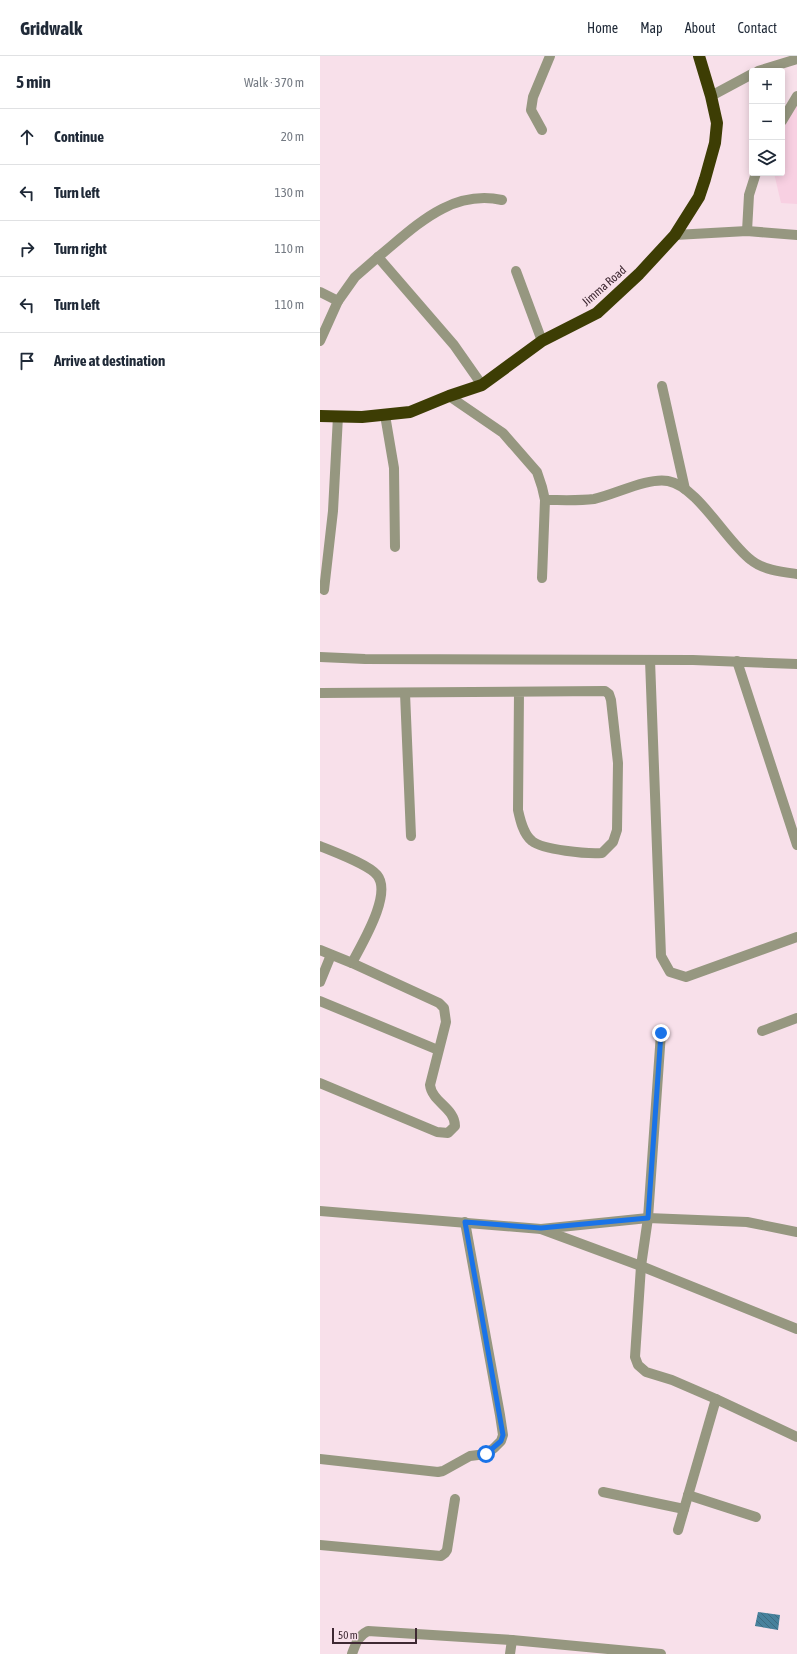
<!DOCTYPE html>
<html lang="en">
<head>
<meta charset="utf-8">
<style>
  :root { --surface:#fff; --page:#f2f2f3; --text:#1f2937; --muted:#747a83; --line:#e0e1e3 }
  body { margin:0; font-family:"Asap Condensed",sans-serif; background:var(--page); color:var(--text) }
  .controls { position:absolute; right:12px; top:12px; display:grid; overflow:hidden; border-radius:4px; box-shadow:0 2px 10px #0003 }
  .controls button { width:36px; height:36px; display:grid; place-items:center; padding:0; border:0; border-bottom:1px solid var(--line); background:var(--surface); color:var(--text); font:20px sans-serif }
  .scale { position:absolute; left:12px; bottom:10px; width:85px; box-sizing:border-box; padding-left:4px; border:2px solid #3e2832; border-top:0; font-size:11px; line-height:14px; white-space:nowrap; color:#3e2832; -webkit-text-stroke:3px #f8e0ea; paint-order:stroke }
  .stop { position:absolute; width:12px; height:12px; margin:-9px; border:3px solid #1a73e8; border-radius:50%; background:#fff }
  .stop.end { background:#1a73e8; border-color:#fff; box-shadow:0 1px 4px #0008 }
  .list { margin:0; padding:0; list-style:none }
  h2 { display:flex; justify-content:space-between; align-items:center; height:52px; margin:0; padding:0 16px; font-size:17px }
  h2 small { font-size:13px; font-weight:400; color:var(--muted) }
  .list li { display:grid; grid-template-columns:26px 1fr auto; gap:12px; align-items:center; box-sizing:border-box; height:56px; padding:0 16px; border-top:1px solid var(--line) }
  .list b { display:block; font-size:15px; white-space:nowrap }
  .list em { font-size:13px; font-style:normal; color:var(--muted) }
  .icon { flex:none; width:22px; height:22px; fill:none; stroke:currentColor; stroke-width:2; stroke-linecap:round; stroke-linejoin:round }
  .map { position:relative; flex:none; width:477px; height:1598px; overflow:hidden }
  header { display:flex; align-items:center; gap:24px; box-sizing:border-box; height:56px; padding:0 20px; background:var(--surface); border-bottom:1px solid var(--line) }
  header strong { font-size:19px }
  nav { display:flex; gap:22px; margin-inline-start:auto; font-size:14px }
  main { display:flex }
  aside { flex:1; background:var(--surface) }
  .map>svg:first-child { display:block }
  .built { fill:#f8d0e2 }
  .building { fill:url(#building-back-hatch) }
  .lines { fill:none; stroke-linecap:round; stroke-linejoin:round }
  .minor { stroke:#969780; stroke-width:10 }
  .highway { stroke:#3d3d04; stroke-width:12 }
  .route { stroke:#1a73e8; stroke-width:5 }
  .labels { text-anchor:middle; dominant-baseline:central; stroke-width:3.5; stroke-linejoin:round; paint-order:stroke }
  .street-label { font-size:12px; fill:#3e2832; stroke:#f8e0ea }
</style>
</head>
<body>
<header>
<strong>Gridwalk</strong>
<nav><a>Home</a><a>Map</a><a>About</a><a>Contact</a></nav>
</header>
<main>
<aside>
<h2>5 min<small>Walk · 370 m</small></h2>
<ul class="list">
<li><svg class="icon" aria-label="ahead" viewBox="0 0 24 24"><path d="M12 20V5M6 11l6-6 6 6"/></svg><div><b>Continue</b></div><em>20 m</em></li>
<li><svg class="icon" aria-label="left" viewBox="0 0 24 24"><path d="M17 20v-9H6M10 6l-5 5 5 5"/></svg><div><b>Turn left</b></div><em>130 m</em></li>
<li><svg class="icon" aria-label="right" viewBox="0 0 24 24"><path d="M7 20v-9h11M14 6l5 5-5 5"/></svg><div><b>Turn right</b></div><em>110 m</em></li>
<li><svg class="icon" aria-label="left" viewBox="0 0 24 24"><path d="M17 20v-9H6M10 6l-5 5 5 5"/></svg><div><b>Turn left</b></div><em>110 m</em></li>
<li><svg class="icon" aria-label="arrive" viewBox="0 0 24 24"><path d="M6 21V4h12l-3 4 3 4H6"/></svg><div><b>Arrive at destination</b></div></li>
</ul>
</aside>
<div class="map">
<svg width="477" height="1598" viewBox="0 0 477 1598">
  <defs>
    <pattern id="building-back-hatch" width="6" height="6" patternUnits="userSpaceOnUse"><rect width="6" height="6" fill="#47819c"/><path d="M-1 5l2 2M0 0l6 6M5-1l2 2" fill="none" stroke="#3d6a80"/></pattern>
  </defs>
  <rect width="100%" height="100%" fill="#f8e0ea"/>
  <!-- built -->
  <path class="built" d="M477 39V148L461 147 454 117H462V60Z"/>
  <!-- building -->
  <path class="building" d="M438 1556 460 1559 458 1574 435 1570Z"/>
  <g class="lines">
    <!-- minor -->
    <g class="minor">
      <path d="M438 15 477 3"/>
      <path d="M391 40 432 18"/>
      <path d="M462 65 477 40"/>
      <path d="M222 74 211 54 213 41 230 0"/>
      <path d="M427 175 429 139 436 117"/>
      <path d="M355 179 427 175 477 179"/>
      <path d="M58 201C95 171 130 133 182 144"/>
      <path d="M196 215 222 285"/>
      <path d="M0 236 18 245"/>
      <path d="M0 285 18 245 35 221 58 201 134 289 162 329"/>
      <path d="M342 330 365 433"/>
      <path d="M129 340 183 377 217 416 222 431 225 444 222 522"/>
      <path d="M65 359 74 412 75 491"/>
      <path d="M225 444C241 444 258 445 274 443 294 439 328 421 348 425 377 430 407 486 431 504 443 514 462 516 477 518"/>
      <path d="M4 534 13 455 18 360"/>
      <path d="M0 601 45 603 373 604 477 608"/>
      <path d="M330 604 341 900 350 916 366 921 477 881"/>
      <path d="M417 605 477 789"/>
      <path d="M0 637 285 635 289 638 291 644 298 707 297 774 293 786 282 797C267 798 223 794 212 785 203 778 200 763 198 754L199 636"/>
      <path d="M85 637 91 780"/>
      <path d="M0 790C14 796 48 808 57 819 73 838 41 889 32 907"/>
      <path d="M0 894 32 907 119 947 124 952 126 966 110 1029C112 1046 135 1052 135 1070L128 1077 117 1076 0 1027"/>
      <path d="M0 926 11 899"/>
      <path d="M0 945 118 994"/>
      <path d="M442 975 477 962"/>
      <path d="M341 977 328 1162 321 1210 315 1301 318 1309 326 1316 352 1324 396 1343 477 1381"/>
      <path d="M0 1155 221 1173"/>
      <path d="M477 1176 427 1166 328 1162 221 1173 321 1210 477 1273"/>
      <path d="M0 1403 118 1416 123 1415 150 1400 166 1398 174 1392 181 1385 183 1379 180 1359 145 1166"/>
      <path d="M283 1436 364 1453"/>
      <path d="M368 1439 436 1461"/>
      <path d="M358 1474 396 1343"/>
      <path d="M0 1489 121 1500 125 1497 127 1494 135 1443"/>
      <path d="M32 1598C36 1587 38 1580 48 1575L192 1584 341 1598"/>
      <path d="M190 1598 192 1584"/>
    </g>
    <!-- highway -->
    <path class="highway" d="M0 360 42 361 90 356 129 340 162 329 222 285 277 257 319 218 355 179 379 141 385 123 395 87 397 67 391 40 379 0"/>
  </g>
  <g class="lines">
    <!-- route -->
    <path class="route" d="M166 1398 181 1385 183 1379 145 1166 221 1172 328 1162 341 977"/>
  </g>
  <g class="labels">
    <!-- street labels -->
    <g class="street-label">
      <text transform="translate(284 230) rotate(-41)">Jimma Road</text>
    </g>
  </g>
</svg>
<div class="controls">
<button>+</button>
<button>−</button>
<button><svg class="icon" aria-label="layers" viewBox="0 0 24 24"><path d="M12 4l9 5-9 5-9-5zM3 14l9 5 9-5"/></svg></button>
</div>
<div class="scale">50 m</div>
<div class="stop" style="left:166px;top:1398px"></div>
<div class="stop end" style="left:341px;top:977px"></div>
</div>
</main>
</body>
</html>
